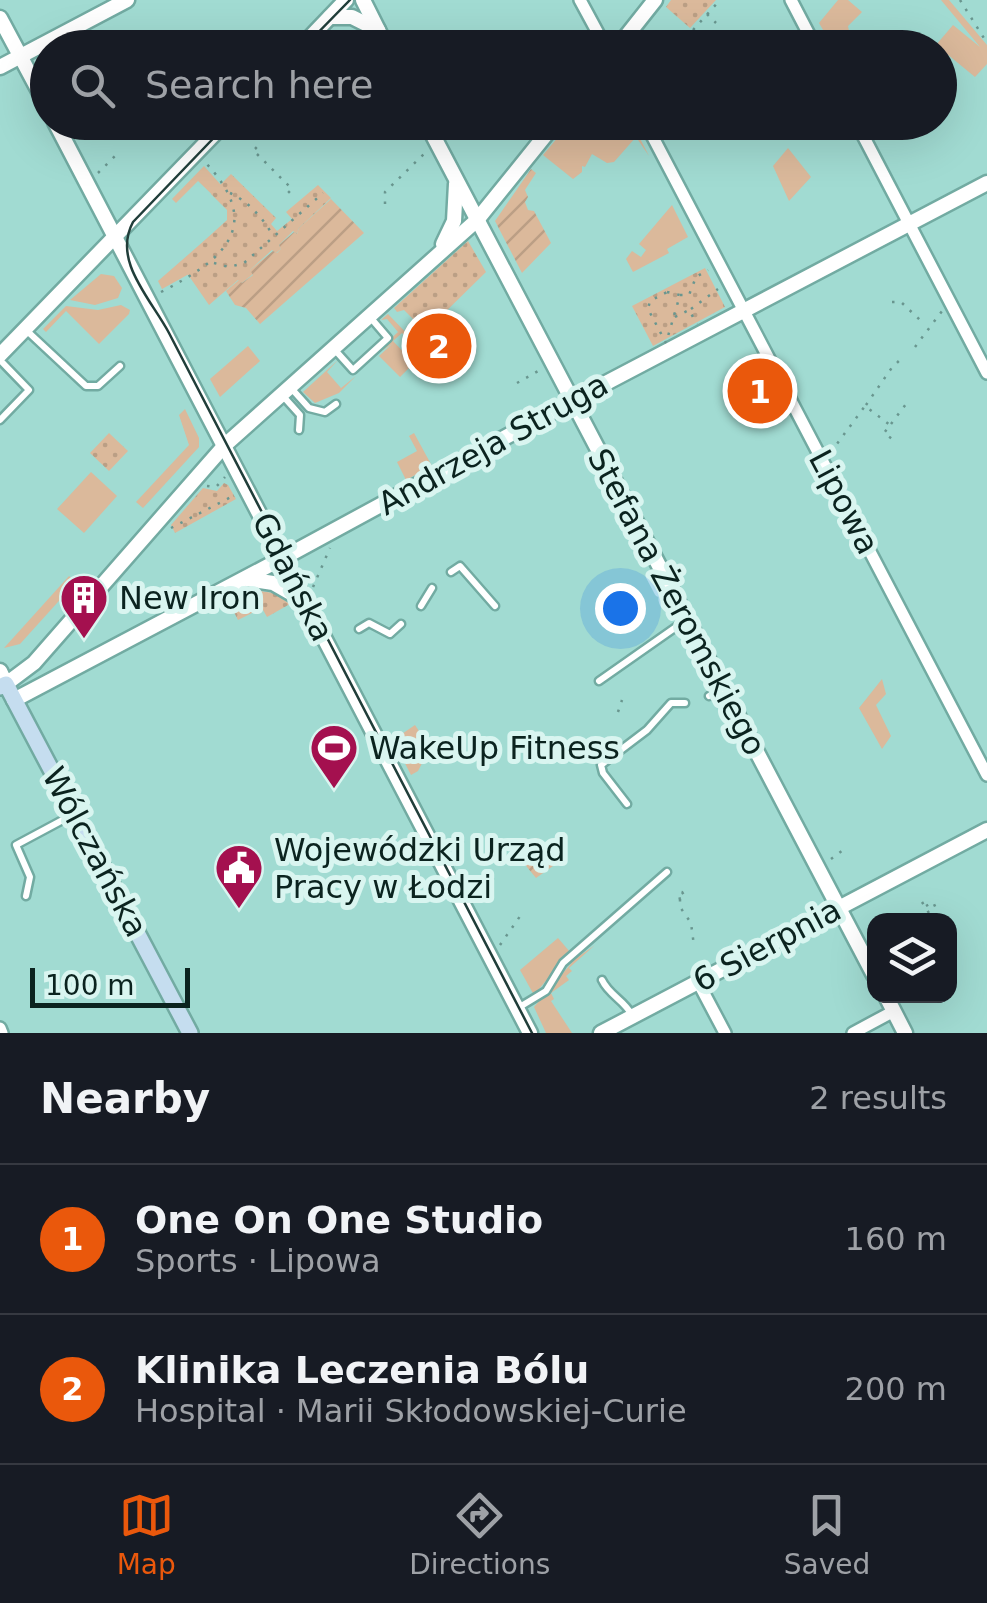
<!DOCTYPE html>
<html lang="en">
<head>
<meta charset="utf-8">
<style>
  :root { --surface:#171b24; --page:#20242c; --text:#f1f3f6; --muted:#9ea1a6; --line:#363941; --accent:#ea580c }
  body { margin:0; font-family:"DejaVu Sans",sans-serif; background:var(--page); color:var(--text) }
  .controls { position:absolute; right:30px; bottom:30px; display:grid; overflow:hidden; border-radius:20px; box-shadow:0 10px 40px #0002 }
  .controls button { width:90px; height:90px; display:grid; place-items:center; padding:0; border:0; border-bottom:2px solid var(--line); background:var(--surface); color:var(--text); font:50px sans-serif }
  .scale { position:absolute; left:30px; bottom:25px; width:160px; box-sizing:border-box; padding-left:10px; border:5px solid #0b231f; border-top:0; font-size:28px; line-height:35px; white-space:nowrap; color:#0b231f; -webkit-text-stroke:8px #d9f5f0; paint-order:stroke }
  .you { position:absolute; left:620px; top:608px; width:35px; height:35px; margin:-25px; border:8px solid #fff; border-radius:50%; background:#1a73e8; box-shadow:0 0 0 15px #1a73e833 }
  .badge { display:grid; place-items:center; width:65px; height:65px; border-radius:50%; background:var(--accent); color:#fff; font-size:32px; font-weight:700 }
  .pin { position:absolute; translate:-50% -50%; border:5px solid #fff; box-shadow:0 2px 10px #0006 }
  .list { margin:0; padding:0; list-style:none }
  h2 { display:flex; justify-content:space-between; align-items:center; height:130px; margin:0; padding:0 40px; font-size:42px }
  h2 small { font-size:32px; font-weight:400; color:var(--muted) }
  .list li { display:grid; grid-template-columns:65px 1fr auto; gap:30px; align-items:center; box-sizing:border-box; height:150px; padding:0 40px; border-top:2px solid var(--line) }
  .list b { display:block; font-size:38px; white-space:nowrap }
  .list p { margin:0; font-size:32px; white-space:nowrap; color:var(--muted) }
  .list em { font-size:32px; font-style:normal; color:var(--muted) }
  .icon { flex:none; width:55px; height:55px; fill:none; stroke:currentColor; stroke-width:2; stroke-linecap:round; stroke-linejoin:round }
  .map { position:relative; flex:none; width:987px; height:1033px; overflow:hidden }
  .search { position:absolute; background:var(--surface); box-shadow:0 10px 40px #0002; left:30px; right:30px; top:30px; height:110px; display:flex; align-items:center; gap:25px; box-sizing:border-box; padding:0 35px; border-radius:55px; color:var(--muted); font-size:38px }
  .sheet { height:430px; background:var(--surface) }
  nav { display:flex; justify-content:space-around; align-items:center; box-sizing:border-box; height:140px; border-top:2px solid var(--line); background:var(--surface); font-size:28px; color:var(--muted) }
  nav a { display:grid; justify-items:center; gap:5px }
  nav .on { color:var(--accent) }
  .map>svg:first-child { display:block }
  .grass { fill:#dbb99b }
  .park { fill:url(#park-dots) }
  .garden { fill:url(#garden-furrows) }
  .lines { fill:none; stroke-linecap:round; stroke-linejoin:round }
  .service-casing { stroke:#72aba2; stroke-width:11 }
  .minor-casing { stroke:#72aba2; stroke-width:16 }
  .tertiary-casing { stroke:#72aba2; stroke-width:19 }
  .secondary-casing { stroke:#72aba2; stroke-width:20 }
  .path { stroke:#69968f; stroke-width:2.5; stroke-dasharray:2.5 8; stroke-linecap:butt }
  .service { stroke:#fff; stroke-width:6 }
  .minor { stroke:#fff; stroke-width:11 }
  .tertiary { stroke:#fff; stroke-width:14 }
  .secondary { stroke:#c5ddef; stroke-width:15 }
  .tram { stroke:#213e3a; stroke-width:2.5 }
  .labels { text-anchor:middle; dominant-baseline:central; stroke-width:10; stroke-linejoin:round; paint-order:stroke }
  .street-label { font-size:32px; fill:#0b231f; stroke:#d9f5f0 }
  .poi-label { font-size:32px; fill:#0b231f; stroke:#d9f5f0; text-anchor:start }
</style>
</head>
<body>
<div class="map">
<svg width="987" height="1033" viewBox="0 0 987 1033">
  <defs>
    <pattern id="park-dots" width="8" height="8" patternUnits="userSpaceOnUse" patternTransform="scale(2.5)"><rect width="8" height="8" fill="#dbb99b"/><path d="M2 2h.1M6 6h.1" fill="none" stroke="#bb9f85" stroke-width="1.8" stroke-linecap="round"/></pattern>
    <pattern id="garden-furrows" width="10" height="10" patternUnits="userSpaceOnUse" patternTransform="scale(2.5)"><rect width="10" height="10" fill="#dbb99b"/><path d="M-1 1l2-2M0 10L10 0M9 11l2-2" fill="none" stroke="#bb9f85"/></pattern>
  </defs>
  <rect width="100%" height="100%" fill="#a1dbd2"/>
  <!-- grass -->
  <g class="grass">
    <path d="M838 0H848L862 12 848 26 850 36 844 47H833L819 23Z"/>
    <path d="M941 0H949L987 45V64L975 77 936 45 953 25 980 47Z"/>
    <path d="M632 123 649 156 636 137 614 162 607 163 592 154 585 167 582 166V172L573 179 543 155 570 123Z"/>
    <path d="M788 148 811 177 789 201 773 166Z"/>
    <path d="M204 166 221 185 231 222 189 274 162 289 158 281 228 220V210L198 181 176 203 172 199Z"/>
    <path d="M672 205 688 237 667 249 669 253 633 272 626 259 632 251 641 257 646 250 639 244Z"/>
    <path d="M101 274 114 276 122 288 118 298 95 305 70 300Z"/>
    <path d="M121 305 130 310 129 314 99 344 66 311 46 332 43 329 66 306 98 310Z"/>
    <path d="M388 314 415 342 413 344 402 333 393 341 414 363 400 377 379 356 392 344 383 350 382 347 398 332 387 319 381 320Z"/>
    <path d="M248 346 260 361 220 397 210 379Z"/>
    <path d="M338 360 327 372 341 388 356 376 339 393 315 403 303 392Z"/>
    <path d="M185 409 199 438V447L143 508 136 502 189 445 179 415Z"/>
    <path d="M414 433 432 466 406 480 397 462 417 451 409 436Z"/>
    <path d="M91 472 117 496 84 533 57 509Z"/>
    <path d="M69 576 76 582 20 644 4 648Z"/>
    <path d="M882 679 886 694 876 705 891 736 882 749 859 708Z"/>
    <path d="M415 725 430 748 418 771 411 775 393 740Z"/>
    <path d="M558 938 570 952 534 995 520 970Z"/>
    <path d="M595 945 569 968 572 971 566 976 569 980 551 993 554 999 551 1001 572 1033H546L534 1007 575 959Z"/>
  </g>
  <!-- park -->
  <g class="park">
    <path d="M671 0H716L690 28 666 7Z"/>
    <path d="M231 174 276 218 271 224 277 231 292 219 286 212 318 185 331 198 299 228 297 234 293 231 279 245 281 249 276 253 272 250 250 270 253 274 242 283 238 280 209 305 180 263 227 220V210L211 194Z"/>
    <path d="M468 241 486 272 432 325 424 330 404 310 397 312 394 308Z"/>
    <path d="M705 268 725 307 653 346 632 306Z"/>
    <path d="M109 433 128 451 109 471 90 453Z"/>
    <path d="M224 483 228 485 236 499 175 533 171 525 203 488 217 491Z"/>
    <path d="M260 591 273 593 290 604 267 617 262 608 238 620 231 606Z"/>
  </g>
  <!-- garden -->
  <g class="garden">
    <path d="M531 169 536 173 525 190 528 197 525 202 528 210 534 211 551 243 522 273 495 221Z"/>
    <path d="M331 199 364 233 260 324 246 308 235 305 226 291 239 280 242 283 253 275 250 270 273 251 277 253 281 249 279 245 294 232 297 234 299 228Z"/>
    <path d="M538 838 553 866 536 878 522 861 525 858 520 851Z"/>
  </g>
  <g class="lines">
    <!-- service casing -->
    <g class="service-casing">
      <g id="service">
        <path d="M26 330 86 386H98L120 366"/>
        <path d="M335 350 353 370 388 338 370 317"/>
        <path d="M0 360 29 390 0 420"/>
        <path d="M291 388 309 408 325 412 336 404"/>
        <path d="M282 395 300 415 299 430"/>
        <path d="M451 572 460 566 495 606"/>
        <path d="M421 606 432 588"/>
        <path d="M359 629 369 623 390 634 401 624"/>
        <path d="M599 681 686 620"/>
        <path d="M709 696 721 689"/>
        <path d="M627 804 603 773 601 765 647 730 671 703H685"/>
        <path d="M26 896 30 877 16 845 72 815"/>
        <path d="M602 980C609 995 624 1000 632 1015"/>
        <path d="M518 1008 546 991 563 963 667 872"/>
      </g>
    </g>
    <!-- minor casing -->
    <g class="minor-casing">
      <g id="minor">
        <path d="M580 0 606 48"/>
        <path d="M791 0 816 48"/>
        <path d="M645 122 987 775"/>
        <path d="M856 122 987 373"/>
        <path d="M698 982 725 1033"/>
        <path d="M0 1028 2 1033"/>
        <path d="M853 1033 894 1011"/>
      </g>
    </g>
    <!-- tertiary casing -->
    <g class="tertiary-casing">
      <g id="tertiary">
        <path d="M363 0 387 48"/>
        <path d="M330 17H352L378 30"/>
        <path d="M0 18 48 108"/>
        <path d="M300 48 346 0"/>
        <path d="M617 48 655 0"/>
        <path d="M0 67 127 0"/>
        <path d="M55 122 530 1033"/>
        <path d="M426 122 874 975"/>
        <path d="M443 244 454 221 456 184"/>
        <path d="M0 355 226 122"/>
        <path d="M247 579 273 583 301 599"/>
        <path d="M0 671 6 684 34 663 225 445 477 220 556 122"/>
        <path d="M14 700 283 558 585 394 987 183"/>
        <path d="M886 996 905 1033"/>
        <path d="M601 1033 987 830"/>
      </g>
    </g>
    <!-- secondary casing -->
    <g class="secondary-casing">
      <path id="secondary" d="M0 687 6 684 190 1033"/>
    </g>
    <!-- path -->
    <g class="path">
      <path d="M960 0 987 43"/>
      <path d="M707 14 716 23"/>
      <path d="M693 30 720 0"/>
      <path d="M382 122 387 136 404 124"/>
      <path d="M255 149 259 145"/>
      <path d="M257 154 292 189 287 194"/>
      <path d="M98 173 117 154"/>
      <path d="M230 193C248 201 264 219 273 236"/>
      <path d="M385 204V192L426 152"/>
      <path d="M214 263 229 267 244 263 323 193"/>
      <path d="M161 292C225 259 266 225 203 160"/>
      <path d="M667 292 680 295 666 343 648 309 650 301Z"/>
      <path d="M680 295H689L696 277 708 270"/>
      <path d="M892 302H901L920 320"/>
      <path d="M691 309 718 289"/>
      <path d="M675 317 689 310 697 324"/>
      <path d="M915 347 942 311"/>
      <path d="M897 361 900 364"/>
      <path d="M517 383 540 370"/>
      <path d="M866 405 893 366"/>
      <path d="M891 424 906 404"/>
      <path d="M831 452 865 406 890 425 884 433 892 439"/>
      <path d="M207 486 216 487 225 477"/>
      <path d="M171 528 235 495"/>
      <path d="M313 587 330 548"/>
      <path d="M238 602 247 608 254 605"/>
      <path d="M618 712 622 700"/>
      <path d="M831 859 843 850"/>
      <path d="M682 892 685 897 680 899 678 894Z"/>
      <path d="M680 899V907L691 923 694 946"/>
      <path d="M922 902 934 921"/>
      <path d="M926 906 933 902 942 921"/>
      <path d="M500 945 523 912"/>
    </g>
    <!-- service -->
    <use href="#service" class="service"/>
    <!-- minor -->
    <use href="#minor" class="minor"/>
    <!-- tertiary -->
    <use href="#tertiary" class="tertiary"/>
    <!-- secondary -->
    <use href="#secondary" class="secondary"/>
    <!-- tram -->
    <g class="tram">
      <path d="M303 48 350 0"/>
      <path d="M229 122 133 222C112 261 151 299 169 333L532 1033"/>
    </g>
  </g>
  <!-- icons -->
  <defs>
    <g id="building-pin" transform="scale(2.5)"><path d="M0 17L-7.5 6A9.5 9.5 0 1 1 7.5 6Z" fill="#a4104f" stroke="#d9f5f0"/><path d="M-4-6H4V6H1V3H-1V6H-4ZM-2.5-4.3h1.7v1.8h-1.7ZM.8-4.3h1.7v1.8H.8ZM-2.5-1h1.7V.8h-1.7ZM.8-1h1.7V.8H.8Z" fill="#fff"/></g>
    <g id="stadium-pin" transform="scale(2.5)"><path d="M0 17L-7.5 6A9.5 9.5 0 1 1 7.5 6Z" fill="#a4104f" stroke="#d9f5f0"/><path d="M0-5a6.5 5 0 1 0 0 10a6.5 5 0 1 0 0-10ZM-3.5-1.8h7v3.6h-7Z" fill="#fff"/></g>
    <g id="civic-pin" transform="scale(2.5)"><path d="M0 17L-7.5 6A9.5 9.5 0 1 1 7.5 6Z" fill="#a4104f" stroke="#d9f5f0"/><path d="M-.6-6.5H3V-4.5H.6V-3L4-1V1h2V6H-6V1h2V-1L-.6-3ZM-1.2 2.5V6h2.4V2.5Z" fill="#fff"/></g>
  </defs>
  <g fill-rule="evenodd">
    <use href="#building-pin" x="84" y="598"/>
    <use href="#stadium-pin" x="334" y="748"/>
    <use href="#civic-pin" x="239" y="868"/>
  </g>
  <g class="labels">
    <!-- street labels -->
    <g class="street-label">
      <text transform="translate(493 444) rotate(-29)">Andrzeja Struga</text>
      <text transform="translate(844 502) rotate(62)">Lipowa</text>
      <text transform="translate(293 577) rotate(63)">Gdańska</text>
      <text transform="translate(677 602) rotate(62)">Stefana Żeromskiego</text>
      <text transform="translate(95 852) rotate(62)">Wólczańska</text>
      <text transform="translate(767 945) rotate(-28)">6 Sierpnia</text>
    </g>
    <!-- poi labels -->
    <g class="poi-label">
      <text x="119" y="598">New Iron</text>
      <text x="369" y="748">WakeUp Fitness</text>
      <text x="274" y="850">Wojewódzki Urząd<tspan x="274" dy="37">Pracy w Łodzi</tspan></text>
    </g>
  </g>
</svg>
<div class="controls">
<button><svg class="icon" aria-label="layers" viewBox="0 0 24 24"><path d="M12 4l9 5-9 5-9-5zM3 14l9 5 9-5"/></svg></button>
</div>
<div class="scale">100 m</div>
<div class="you"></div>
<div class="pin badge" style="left:760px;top:391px">1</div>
<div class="pin badge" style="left:439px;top:346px">2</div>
<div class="search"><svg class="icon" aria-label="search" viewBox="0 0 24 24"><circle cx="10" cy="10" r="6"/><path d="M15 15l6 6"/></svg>Search here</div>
</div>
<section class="sheet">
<h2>Nearby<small>2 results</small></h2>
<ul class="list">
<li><span class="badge">1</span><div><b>One On One Studio</b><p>Sports · Lipowa</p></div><em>160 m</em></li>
<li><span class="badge">2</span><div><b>Klinika Leczenia Bólu</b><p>Hospital · Marii Skłodowskiej-Curie</p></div><em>200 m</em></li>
</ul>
</section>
<nav>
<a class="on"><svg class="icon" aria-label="map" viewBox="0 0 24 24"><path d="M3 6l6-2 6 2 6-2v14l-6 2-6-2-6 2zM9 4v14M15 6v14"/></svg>Map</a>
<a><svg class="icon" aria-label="directions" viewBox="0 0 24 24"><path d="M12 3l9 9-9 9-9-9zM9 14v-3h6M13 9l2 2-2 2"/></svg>Directions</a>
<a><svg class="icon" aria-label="saved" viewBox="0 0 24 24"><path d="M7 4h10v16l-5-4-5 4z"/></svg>Saved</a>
</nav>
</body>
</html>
